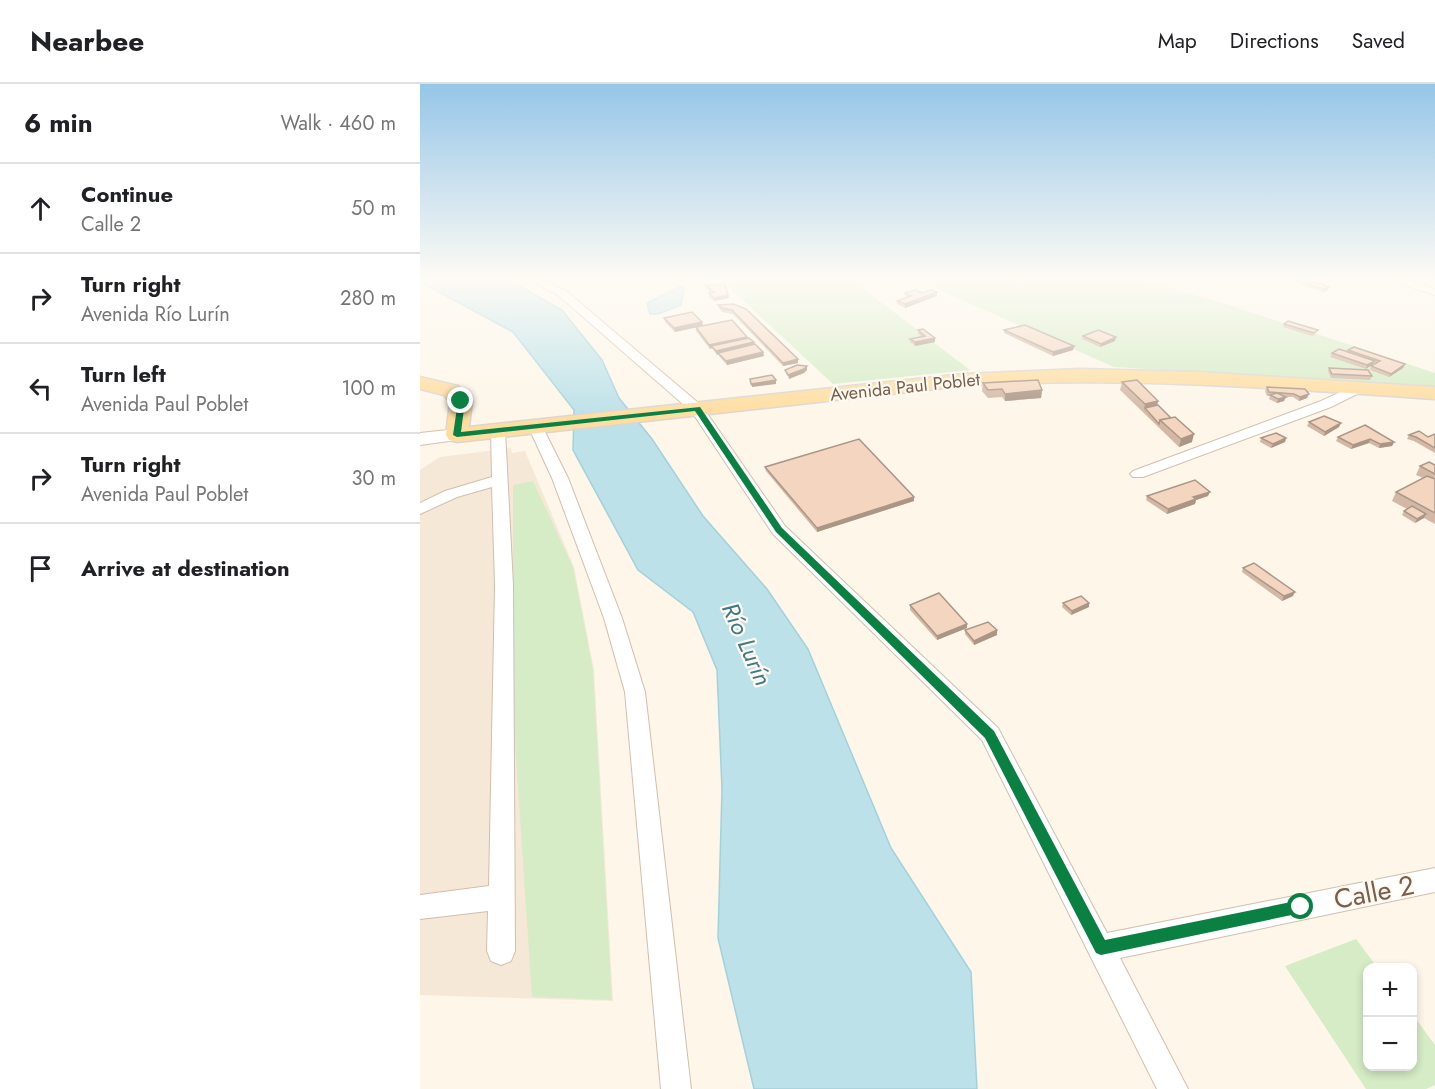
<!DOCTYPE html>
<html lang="en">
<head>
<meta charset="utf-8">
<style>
  :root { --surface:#fff; --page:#f6f6f6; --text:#202124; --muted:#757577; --line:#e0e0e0 }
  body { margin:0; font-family:Jost,sans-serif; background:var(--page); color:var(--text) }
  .controls { position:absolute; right:18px; bottom:18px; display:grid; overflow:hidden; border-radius:12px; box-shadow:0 3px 9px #0003 }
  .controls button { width:54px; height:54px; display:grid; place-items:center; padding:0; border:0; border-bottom:2px solid var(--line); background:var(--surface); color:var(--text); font:30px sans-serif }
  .stop { position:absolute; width:18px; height:18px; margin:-14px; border:4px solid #0b8043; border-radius:50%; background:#fff }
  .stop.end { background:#0b8043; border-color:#fff; box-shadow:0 2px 6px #0008 }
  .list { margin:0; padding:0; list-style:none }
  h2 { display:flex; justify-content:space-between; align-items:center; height:78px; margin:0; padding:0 24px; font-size:26px }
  h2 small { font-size:20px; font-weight:400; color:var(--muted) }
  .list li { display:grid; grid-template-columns:39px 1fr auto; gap:18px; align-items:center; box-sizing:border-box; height:90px; padding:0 24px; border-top:2px solid var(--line) }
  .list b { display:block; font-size:22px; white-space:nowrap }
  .list p { margin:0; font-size:20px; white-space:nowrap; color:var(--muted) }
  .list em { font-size:20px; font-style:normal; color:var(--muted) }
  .icon { flex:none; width:33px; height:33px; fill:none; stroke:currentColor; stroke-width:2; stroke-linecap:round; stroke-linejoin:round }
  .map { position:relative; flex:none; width:1015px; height:1005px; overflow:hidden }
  header { display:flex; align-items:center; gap:36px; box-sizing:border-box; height:84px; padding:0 30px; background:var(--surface); border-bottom:2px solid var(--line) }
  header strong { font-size:28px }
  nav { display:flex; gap:33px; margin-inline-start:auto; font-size:21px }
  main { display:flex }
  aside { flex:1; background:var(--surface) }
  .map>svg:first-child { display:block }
  .residential { fill:#f6e8d7 }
  .green { fill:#d5ecc6 }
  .water { fill:#bce1e9; stroke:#a2d1db; stroke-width:1.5 }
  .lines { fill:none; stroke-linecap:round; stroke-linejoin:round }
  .minor-casing { stroke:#d1bead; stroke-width:2 }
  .secondary-casing { stroke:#d7c0ad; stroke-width:2 }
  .primary-casing { stroke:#dcd5d0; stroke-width:3 }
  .minor { fill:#fff; fill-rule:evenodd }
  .secondary { fill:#fff; fill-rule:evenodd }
  .primary { fill:#fedda0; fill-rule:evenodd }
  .wall { fill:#d2b8a5 }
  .shaded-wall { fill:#ab9686 }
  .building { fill:#f4d6c0; stroke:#ab9686; stroke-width:1.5 }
  .route { fill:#0b8043 }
  .labels { text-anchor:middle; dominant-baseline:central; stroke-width:4.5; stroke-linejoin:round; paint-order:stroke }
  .far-street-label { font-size:18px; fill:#7a5d4b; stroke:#fffaf1 }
  .water-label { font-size:24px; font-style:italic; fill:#407a87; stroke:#fffaf1 }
  .near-street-label { font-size:27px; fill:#7a5d4b; stroke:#fffaf1 }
</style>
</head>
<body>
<header>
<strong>Nearbee</strong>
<nav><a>Map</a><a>Directions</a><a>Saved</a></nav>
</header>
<main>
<aside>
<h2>6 min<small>Walk · 460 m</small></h2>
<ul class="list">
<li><svg class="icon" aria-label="ahead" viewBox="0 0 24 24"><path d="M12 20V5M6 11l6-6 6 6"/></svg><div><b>Continue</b><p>Calle 2</p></div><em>50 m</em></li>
<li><svg class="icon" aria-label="right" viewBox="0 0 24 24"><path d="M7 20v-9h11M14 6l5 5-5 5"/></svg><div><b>Turn right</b><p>Avenida Río Lurín</p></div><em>280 m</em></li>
<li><svg class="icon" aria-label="left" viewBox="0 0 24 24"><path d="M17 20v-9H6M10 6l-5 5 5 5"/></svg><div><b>Turn left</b><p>Avenida Paul Poblet</p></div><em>100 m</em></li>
<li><svg class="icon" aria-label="right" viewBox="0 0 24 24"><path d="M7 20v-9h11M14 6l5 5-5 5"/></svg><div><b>Turn right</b><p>Avenida Paul Poblet</p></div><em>30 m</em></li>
<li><svg class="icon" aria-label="arrive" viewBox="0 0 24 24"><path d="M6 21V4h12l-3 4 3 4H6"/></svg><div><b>Arrive at destination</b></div></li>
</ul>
</aside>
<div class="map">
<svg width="1015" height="1005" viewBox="0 0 1015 1005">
  <rect width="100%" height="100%" fill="#fdf6e9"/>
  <!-- residential -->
  <path class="residential" d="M91 364 92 369 105 367 154 483 174 586 193 917 0 911V386L20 373Z"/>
  <!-- green -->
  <g class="green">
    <path d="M299 194H434L453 212 550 286 413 300Z"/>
    <path d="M492 194H713L800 218 1015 289V303L694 283Z"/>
    <path d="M113 397 153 483 173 586 192 916 112 913 93 628V401Z"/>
    <path d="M936 855 957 883 948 884V982H992L993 931 1015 961V1001L1006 1005H946L865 882Z"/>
  </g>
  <!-- water -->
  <g class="water">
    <path d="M0 194H85L142 226 182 276 199 314 232 355 283 432 347 505 388 565 471 764 551 888 557 1005H334L298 854 302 705 297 586 273 528 218 486 153 366 154 326 93 248 0 198Z"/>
    <path d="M261 202 264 204 261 221 238 230H230L227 219Z"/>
  </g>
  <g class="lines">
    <!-- minor casing -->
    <g class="minor-casing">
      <g id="minor">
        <path d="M105 194H118L146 207 282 322 365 442 578 644 687 849 1015 784V808L700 874 768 1005H737L562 656 353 450 272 328 138 211Z"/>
        <path d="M964 194H980L1015 205V211Z"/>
        <path d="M938 300 944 304 943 307 911 323 723 393H713L710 390 713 387 901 317Z"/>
        <path d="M115 338 122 342 148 394 202 534 225 608 271 1005H241L205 608 184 534 132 394 108 342Z"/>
        <path d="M78 342 85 346 93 501 95 867 91 877 81 881 71 877 67 867 68 827 0 835V811L69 802 75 501 72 403 37 413 0 430V419L25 407 72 393 71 346Z"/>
      </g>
    </g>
    <!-- secondary casing -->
    <g class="secondary-casing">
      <path id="secondary" d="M37 345 44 347 47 351 44 355 0 361V349Z"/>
    </g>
    <!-- primary casing -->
    <g class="primary-casing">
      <path id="primary" d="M660 285 779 288 1015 303V315C857 304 701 292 543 302L37 358 29 356 26 351 30 318 24 311 0 305V293L38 302 52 317 49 343 543 290Z"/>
    </g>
    <!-- minor -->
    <use href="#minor" class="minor"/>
    <!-- secondary -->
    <use href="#secondary" class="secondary"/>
    <!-- primary -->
    <use href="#primary" class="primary"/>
  </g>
  <!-- wall -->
  <g class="wall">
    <path d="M864 194H878L891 199 909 203 908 206 903 208 864 195Z"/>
    <path d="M285 201 308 211 309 214 294 217 289 213V209H291L285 204Z"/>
    <path d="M517 208V212L485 224 477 220V217L487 213 485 212V209Z"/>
    <path d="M313 220 378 279 363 282 313 230 302 228 299 224 298 221Z"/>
    <path d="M244 234 282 238 283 242 327 253V254L343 268 344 272 307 281 299 272V270L297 271 292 264 290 265 276 247V243L255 248 245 238Z"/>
    <path d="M864 240 896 250 892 252 863 243Z"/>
    <path d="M498 246 515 254V258L495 262 490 258V255L501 252 498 250Z"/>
    <path d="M584 246 654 262 653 266 633 272 584 249Z"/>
    <path d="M663 252 696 253 695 257 680 263 662 255Z"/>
    <path d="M928 266 985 280 983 284 969 293 950 286 951 282 956 280 954 279 953 280 946 285 910 273 912 269 928 268Z"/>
    <path d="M909 284 952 292 950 296 911 294 908 287Z"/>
    <path d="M702 298 738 321 772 358 759 363 700 306Z"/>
    <path d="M563 299 622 306 621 314 585 317 582 313 568 314 562 307Z"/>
    <path d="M847 303 885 305 887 314 879 317 873 313H866L864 317 857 319 849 315 850 312H847L845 307Z"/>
    <path d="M889 338 919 343 904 352 887 342Z"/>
    <path d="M945 341 974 358 972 362 959 364 949 359 931 365 916 357 918 353Z"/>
    <path d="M1015 350V369L994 357 987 355 989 351 1008 353Z"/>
    <path d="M841 354H866L865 358 851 364 840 358Z"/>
    <path d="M1015 381V440L1004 434 995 439 982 431 984 427 987 425 972 417 976 408 1003 394 996 391 1000 382Z"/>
    <path d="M345 383 494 413V417L397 448 346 387Z"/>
    <path d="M727 412H788L776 416 775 420 747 430 726 416Z"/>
    <path d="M823 484 873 512 862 517 822 488Z"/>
    <path d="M643 519 669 523 651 531 642 523Z"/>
    <path d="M490 521 547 540V544L517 556 490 526Z"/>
    <path d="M545 546 577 551 554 561 545 550Z"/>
  </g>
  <!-- shaded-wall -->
  <g class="shaded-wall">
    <path d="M228 194H243L229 197Z"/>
    <path d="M909 203 908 206 903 208 904 205Z"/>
    <path d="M517 208V212L485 224V220Z"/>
    <path d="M308 211 309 214 294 217V214Z"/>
    <path d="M282 238 283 242 255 248 254 244Z"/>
    <path d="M327 253 328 256 291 262 292 264 290 265 289 261Z"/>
    <path d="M696 253 695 257 680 263 681 260Z"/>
    <path d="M515 254V258L495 262V258Z"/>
    <path d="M334 258V262L298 269 299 270 297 271 296 267Z"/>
    <path d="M654 262 653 266 633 272V268Z"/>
    <path d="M343 268 344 272 307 281 306 277Z"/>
    <path d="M378 275V279L363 282V279Z"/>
    <path d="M955 277 953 280 946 285 947 281Z"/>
    <path d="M985 280 983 284 969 293 971 290Z"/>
    <path d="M387 282V286L384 289 369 295 368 291Z"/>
    <path d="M356 296V300L332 303 331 300Z"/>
    <path d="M622 306 621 314 585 317V310Z"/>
    <path d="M889 310 887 314 879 317 880 313Z"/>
    <path d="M866 313 864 317 857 319 858 315Z"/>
    <path d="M738 317 737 325 725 324 724 328 725 320Z"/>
    <path d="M921 339 919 343 904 352 905 348Z"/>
    <path d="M774 350 772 358 759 363 761 355Z"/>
    <path d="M866 354 865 358 851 364 853 360Z"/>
    <path d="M950 355 949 359 931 365 933 361Z"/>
    <path d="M974 358 972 362 959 364 960 360Z"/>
    <path d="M790 408 788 412 776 416 775 420 747 430 748 425 773 413Z"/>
    <path d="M494 413V417L397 448V444Z"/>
    <path d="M1006 430 1004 434 995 439 997 435Z"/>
    <path d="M875 508 873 512 862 517 864 512Z"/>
    <path d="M669 519V523L651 531 652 527Z"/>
    <path d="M547 540V544L517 556V552Z"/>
    <path d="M577 546V551L554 561V557Z"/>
  </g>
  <!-- building -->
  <g class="building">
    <path d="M870 194H878L891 199 895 198 909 203 904 205Z"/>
    <path d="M305 200 308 211 294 214 289 209 294 208 285 201Z"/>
    <path d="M495 206 502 209 511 206 517 208 485 220 477 217 491 212 485 209Z"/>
    <path d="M313 220 326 225 378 275 363 279 312 226 302 224 298 221Z"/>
    <path d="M272 228 282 238 254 244 244 234Z"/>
    <path d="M312 236 327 253 289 261 276 243Z"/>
    <path d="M868 237 898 246 894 249 864 240Z"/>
    <path d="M605 241 654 262 633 268 584 246Z"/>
    <path d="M503 245 515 254 495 258 490 255 505 252 498 246Z"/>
    <path d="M678 246 696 253 681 260 663 252Z"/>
    <path d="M329 254 334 258 296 267 291 262Z"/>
    <path d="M335 260 343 268 306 277 298 269Z"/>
    <path d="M934 263 985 280 971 290 951 282 960 277 928 266Z"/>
    <path d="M919 265 955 277 947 281 912 269Z"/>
    <path d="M377 281 387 282 384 285 368 291 365 286Z"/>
    <path d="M909 284 948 286 952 292 912 290Z"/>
    <path d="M352 291 356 296 331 300 330 295Z"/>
    <path d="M618 296 622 306 585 310 582 305 568 306 563 299Z"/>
    <path d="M717 296 738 317 725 320 702 298Z"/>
    <path d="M847 303 885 305 889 310 880 313 874 310 849 308Z"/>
    <path d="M857 309 866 313 858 315 850 311Z"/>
    <path d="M738 321 751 334 740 336 739 340 725 324Z"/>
    <path d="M904 332 921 339 905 348 889 338Z"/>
    <path d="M755 333 774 350 761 355 740 336Z"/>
    <path d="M945 341 974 358 960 360 950 355 933 361 918 353Z"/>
    <path d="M999 347 1008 353 1015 350V364L996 353 989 351Z"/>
    <path d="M856 349 866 354 853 360 841 354Z"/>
    <path d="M439 355 494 413 397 444 345 383Z"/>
    <path d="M1009 378 1015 381V390L1000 382Z"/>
    <path d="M1007 392 1015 395V429L976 408Z"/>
    <path d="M775 396 790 408 773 413 776 415 748 425 727 412Z"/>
    <path d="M992 422 1006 430 997 435 984 427Z"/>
    <path d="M834 479 875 508 864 512 823 484Z"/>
    <path d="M519 509 547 540 517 552 490 521Z"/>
    <path d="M661 512 669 519 652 527 643 519Z"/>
    <path d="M568 538 577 546 554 557 545 546Z"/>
  </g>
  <!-- sky -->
  <linearGradient id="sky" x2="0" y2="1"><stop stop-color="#96c6e8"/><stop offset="0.58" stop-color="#fefbf5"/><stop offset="1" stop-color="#fefbf5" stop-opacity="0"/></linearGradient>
  <rect width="1015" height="335" fill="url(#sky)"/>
  <!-- route -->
  <path class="route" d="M41 315 45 317 41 348 280 323 362 444 574 647 685 856 881 816 886 818 888 823 886 828 681 871 676 869 565 654 356 448 275 327 37 353 33 351 38 317Z"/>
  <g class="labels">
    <!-- far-street labels -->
    <g class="far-street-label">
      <text transform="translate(485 303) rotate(-6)">Avenida Paul Poblet</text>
    </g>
    <!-- water labels -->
    <g class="water-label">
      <text transform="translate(327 560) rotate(66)">Río Lurín</text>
    </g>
    <!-- near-street labels -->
    <g class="near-street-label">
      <text transform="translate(954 808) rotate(-11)">Calle 2</text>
    </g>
  </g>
</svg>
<div class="controls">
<button>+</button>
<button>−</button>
</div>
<div class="stop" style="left:881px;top:823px"></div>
<div class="stop end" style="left:41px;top:317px"></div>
</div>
</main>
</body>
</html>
